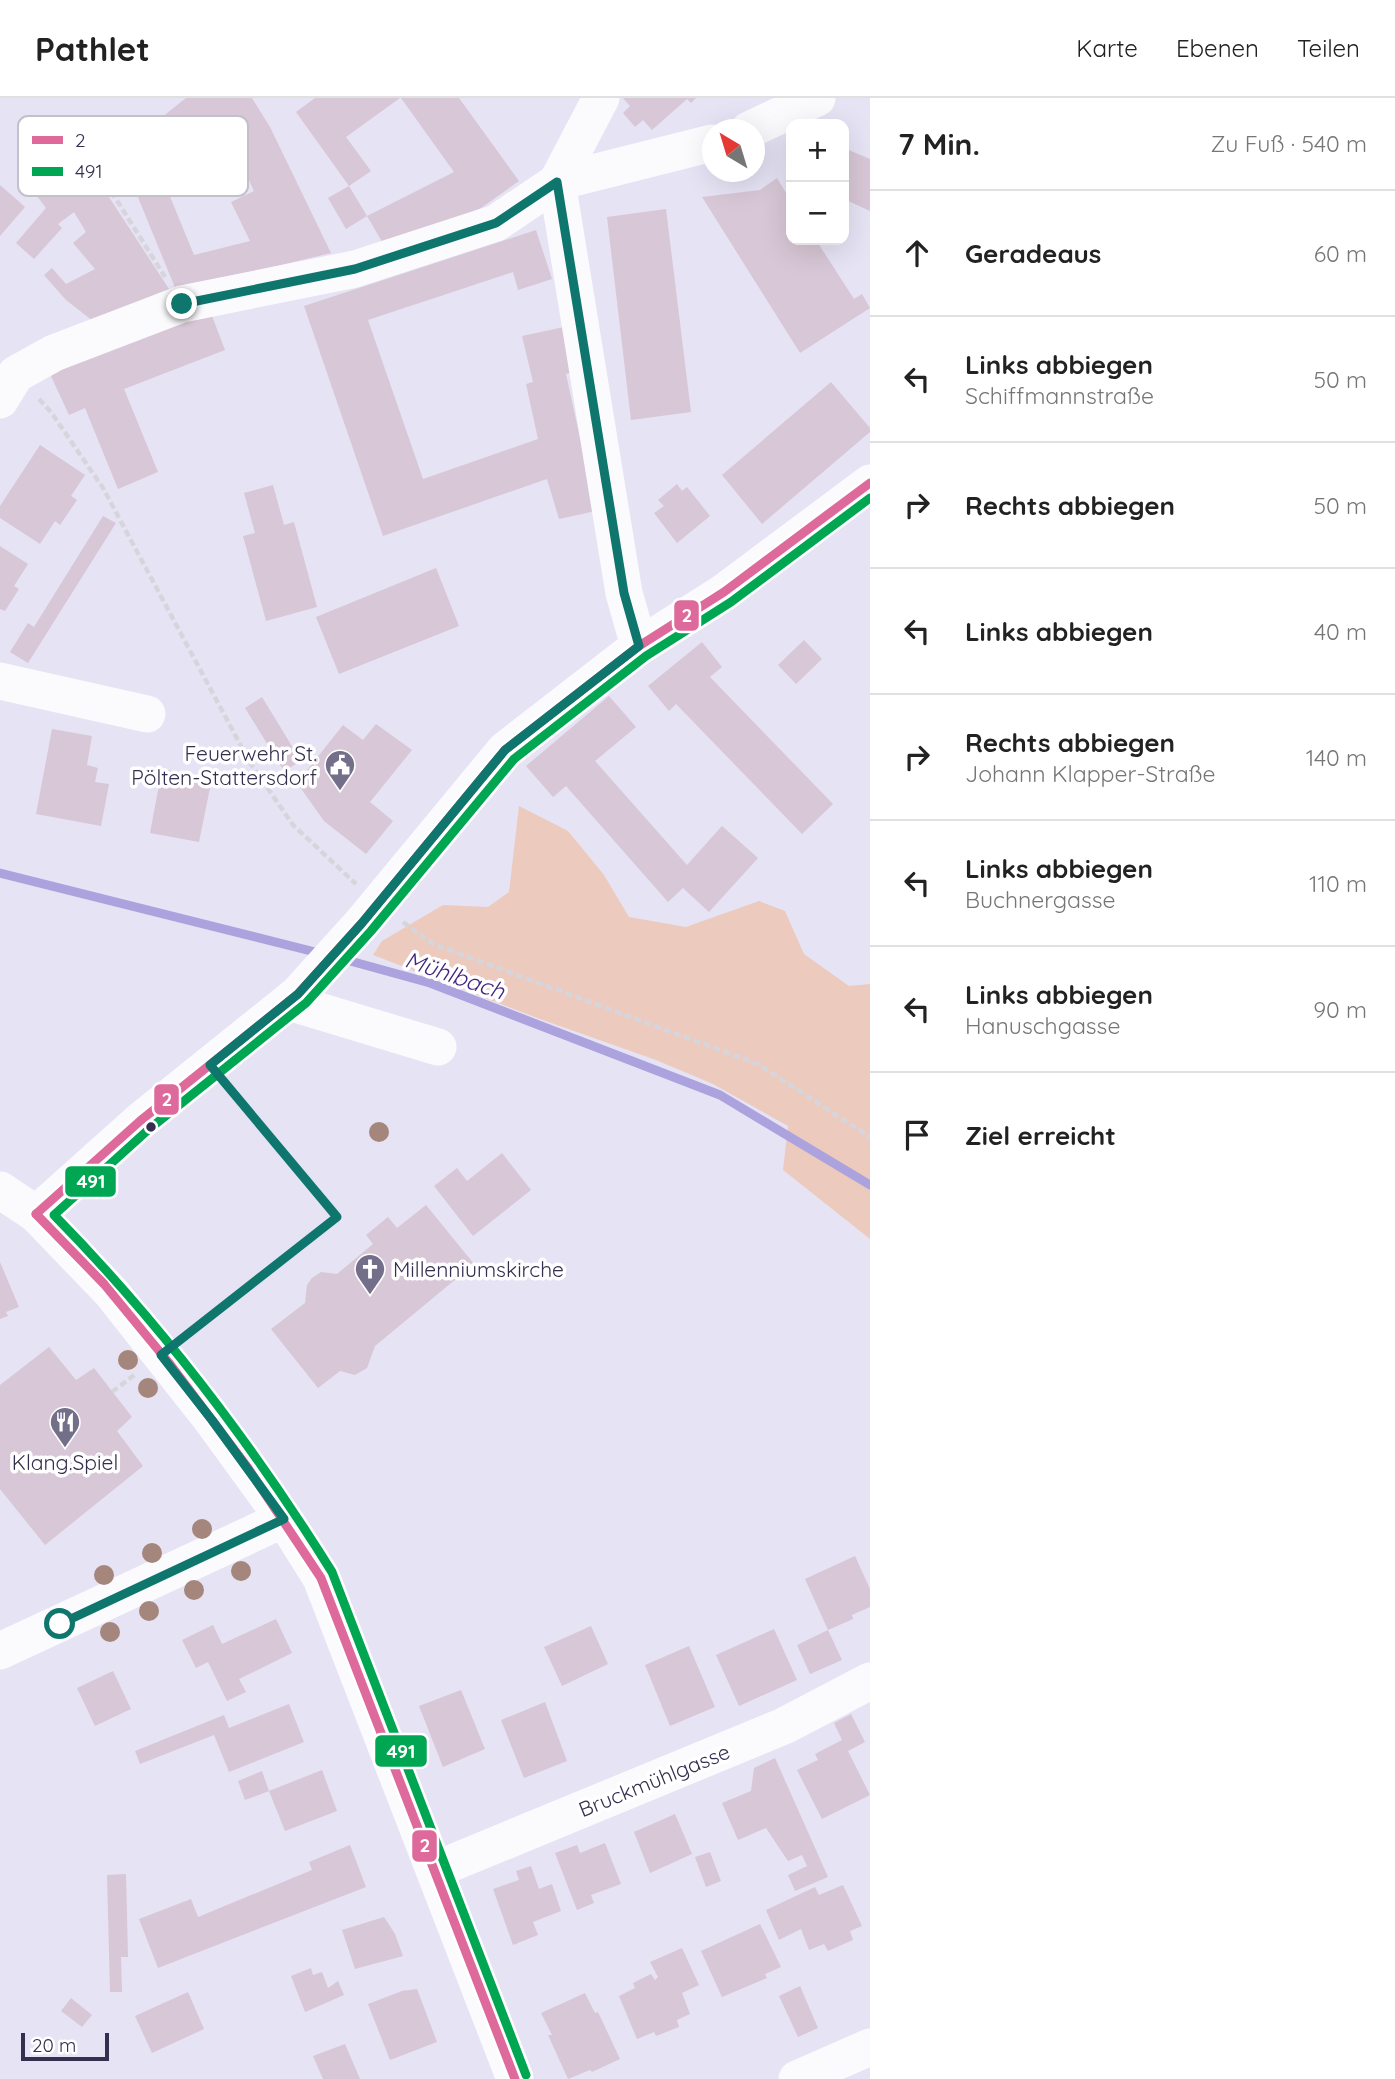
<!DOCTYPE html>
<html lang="de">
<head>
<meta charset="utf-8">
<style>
  :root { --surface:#fff; --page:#f6f6f6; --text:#222; --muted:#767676; --line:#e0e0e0 }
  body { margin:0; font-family:Quicksand,sans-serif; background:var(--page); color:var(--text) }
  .controls { position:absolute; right:21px; top:21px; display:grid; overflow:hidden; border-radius:14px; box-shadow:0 7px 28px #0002 }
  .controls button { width:63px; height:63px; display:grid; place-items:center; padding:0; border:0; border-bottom:2px solid var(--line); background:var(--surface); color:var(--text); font:35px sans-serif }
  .compass { position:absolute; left:702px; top:21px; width:63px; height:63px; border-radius:50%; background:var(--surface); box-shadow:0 7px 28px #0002; rotate:322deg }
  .scale { position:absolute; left:21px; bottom:18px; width:88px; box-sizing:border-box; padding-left:7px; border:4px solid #352f4f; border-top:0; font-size:19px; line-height:24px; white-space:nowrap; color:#352f4f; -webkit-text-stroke:5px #fff; paint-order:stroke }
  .stop { position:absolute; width:21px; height:21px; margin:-16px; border:5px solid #0f766e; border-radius:50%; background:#fff }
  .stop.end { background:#0f766e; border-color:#fff; box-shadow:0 2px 7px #0008 }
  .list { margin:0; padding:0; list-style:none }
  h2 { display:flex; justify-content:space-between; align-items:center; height:91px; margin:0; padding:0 28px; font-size:30px }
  h2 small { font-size:23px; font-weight:400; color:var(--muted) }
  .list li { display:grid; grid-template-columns:46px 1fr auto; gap:21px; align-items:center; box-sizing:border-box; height:126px; padding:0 28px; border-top:2px solid var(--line) }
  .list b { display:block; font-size:26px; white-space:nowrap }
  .list p { margin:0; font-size:23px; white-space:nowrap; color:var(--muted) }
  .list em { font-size:23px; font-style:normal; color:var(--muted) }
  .icon { flex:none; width:38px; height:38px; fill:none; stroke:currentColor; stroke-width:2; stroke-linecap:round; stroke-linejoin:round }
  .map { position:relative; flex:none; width:870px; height:1981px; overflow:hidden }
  header { display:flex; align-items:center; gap:42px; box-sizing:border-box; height:98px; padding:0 35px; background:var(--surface); border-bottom:2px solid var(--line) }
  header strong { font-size:33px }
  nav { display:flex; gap:38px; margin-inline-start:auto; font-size:24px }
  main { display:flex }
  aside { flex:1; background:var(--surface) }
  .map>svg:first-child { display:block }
  .green { fill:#edcabe }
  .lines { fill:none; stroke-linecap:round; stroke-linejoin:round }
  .stream { stroke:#aca2dd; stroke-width:9 }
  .building { fill:#d8c7d6; fill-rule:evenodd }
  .path { stroke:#d7d5dc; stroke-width:4.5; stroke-dasharray:7 3.5; stroke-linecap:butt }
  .minor { stroke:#fbfbfe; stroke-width:37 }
  .bus-1-casing { stroke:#fff; stroke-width:14 }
  .bus-2-casing { stroke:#fff; stroke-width:14 }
  .bus-1 { stroke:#dd6a9b; stroke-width:9 }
  .bus-2 { stroke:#00a651; stroke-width:9 }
  .tree { fill:#a4867c }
  .route { stroke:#0f766e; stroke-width:9 }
  .bus-dot { fill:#352f4f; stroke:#fff; stroke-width:2.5 }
  .labels { text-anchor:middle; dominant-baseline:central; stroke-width:7; stroke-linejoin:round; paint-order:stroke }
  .poi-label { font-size:21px; fill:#352f4f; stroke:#fff; text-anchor:end }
  .street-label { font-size:21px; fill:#352f4f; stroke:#fff }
  .water-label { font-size:23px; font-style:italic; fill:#40257f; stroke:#fff }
  .key { fill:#fff; stroke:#c2c1ca; stroke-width:2 }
  .key-label { font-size:19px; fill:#352f4f }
  .line-badge { stroke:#fff; stroke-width:2.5 }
  .badge-label { font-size:19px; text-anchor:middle; font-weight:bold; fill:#fff }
</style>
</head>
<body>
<header>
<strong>Pathlet</strong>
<nav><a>Karte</a><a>Ebenen</a><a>Teilen</a></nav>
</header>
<main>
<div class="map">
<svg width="870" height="1981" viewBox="0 0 870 1981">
  <rect width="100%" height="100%" fill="#e6e3f5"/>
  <!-- green -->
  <path class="green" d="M519 708 568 733 604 777 629 819 686 829 759 803 785 813 804 856 849 888 870 886V1141L783 1072 788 1028 713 986 656 962 540 921 373 857 382 843 443 807 488 809 509 794Z"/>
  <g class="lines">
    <!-- stream -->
    <g class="stream">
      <path d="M0 775 323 856"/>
      <path d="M343 861 430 885 720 997 870 1087"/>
    </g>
  </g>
  <!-- building -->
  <g class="building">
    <path d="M186 0H252L270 29 331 155 176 192 119 53ZM225 30 235 45 232 47 254 93 231 104 250 143 194 157 162 79Z"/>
    <path d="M315 0H400L346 39 371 73 349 88 296 14Z"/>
    <path d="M401 0H459L519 83 481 110 388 154 367 118 454 74Z"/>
    <path d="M623 0H696L691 5 687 1 652 32 643 22 635 29 623 15 630 8Z"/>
    <path d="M844 50 870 61V113L844 101Z"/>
    <path d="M73 66 80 76 90 70 169 191 93 223 66 202 44 177 52 170 66 186 95 171 73 145 86 134 74 114 58 126 62 130 34 161 16 145 46 110 34 94Z"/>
    <path d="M777 80 791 103V142H816L854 201 862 196 870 210 800 255 702 99 760 92Z"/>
    <path d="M0 87 25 109 0 138Z"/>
    <path d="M349 88 367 118 346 131 328 100Z"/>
    <path d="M666 111 691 314 631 322 607 119Z"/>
    <path d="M536 132 552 181 518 192 513 174 368 222 423 381 538 341 526 286 533 284 522 238 564 229 573 274 566 276 596 413 559 421 547 381 383 438 304 208Z"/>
    <path d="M209 210 225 252 124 291 158 374 118 391 85 310 69 317 50 276Z"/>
    <path d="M831 284 870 330V334L762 426 722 377Z"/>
    <path d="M40 347 85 377 71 398 77 402 60 427 55 423 40 446 0 420V408Z"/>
    <path d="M677 386 682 393 687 389 710 418 677 445 654 415 664 408 658 402Z"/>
    <path d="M273 387 284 427 294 424 317 509 266 523 243 438 255 435 244 395Z"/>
    <path d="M103 418 116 425 28 565 10 554 28 525 34 529Z"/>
    <path d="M0 448 28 466 14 488 19 491 5 513 0 511Z"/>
    <path d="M436 470 459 528 339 576 316 519Z"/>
    <path d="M804 542 822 561 796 586 778 567Z"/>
    <path d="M702 544 722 569 710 579 833 706 802 736 676 606 669 613 648 588Z"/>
    <path d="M609 598 636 629 595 663 687 767 722 728 758 760 709 814 683 790 668 804 566 688 553 699 526 668Z"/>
    <path d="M262 599 301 663 284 673 245 610Z"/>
    <path d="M376 626 412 652 370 704 393 723 366 756 324 723 297 685 343 627 363 642Z"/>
    <path d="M52 631 92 638 87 667 98 670 95 684 109 686 101 728 36 716Z"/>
    <path d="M162 671 212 680 199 744 150 735Z"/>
    <path d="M502 1055 531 1092 473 1138 434 1088 457 1070 467 1083Z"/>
    <path d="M426 1107 474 1166 375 1248 367 1270 355 1277 340 1273 318 1290 271 1231 305 1205 307 1187 312 1180 321 1174 337 1176 373 1146 366 1137 388 1119 397 1130Z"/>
    <path d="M0 1164 19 1209 6 1214 8 1218 0 1221Z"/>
    <path d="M49 1249 76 1282 94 1270 132 1319 117 1333 143 1368 45 1447 0 1391V1287Z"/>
    <path d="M855 1458 870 1491V1509L852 1517 853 1521 828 1532 805 1481Z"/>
    <path d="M276 1521 292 1555 239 1581 246 1594 227 1603 208 1564 196 1570 182 1542 213 1527 222 1546Z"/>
    <path d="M591 1528 608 1566 562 1588 544 1549Z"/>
    <path d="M774 1531 797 1582 739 1608 716 1557Z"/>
    <path d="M828 1532 842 1562 810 1576 797 1547Z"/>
    <path d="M689 1548 715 1609 670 1628 645 1567Z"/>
    <path d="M113 1573 131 1611 95 1628 77 1590Z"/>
    <path d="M461 1592 485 1651 443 1669 419 1608Z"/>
    <path d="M545 1604 567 1663 524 1680 501 1622Z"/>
    <path d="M289 1606 304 1644 229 1674 214 1637 140 1666 135 1653 224 1617 229 1630Z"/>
    <path d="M851 1616 865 1644 848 1653 870 1697 822 1721 797 1672 818 1662 815 1656 842 1642 834 1625Z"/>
    <path d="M775 1660 828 1779 795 1793 788 1777 807 1768 802 1757 788 1763 766 1730 738 1742 722 1705 751 1693 754 1670Z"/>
    <path d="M322 1672 337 1713 285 1733 269 1693Z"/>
    <path d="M262 1673 269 1693 245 1702 238 1683Z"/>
    <path d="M675 1716 692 1756 650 1775 634 1734Z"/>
    <path d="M605 1745 621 1786 591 1797 594 1805 577 1812 555 1755 577 1747 580 1755Z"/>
    <path d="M350 1747 366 1789 158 1870 139 1821 191 1801 198 1819 312 1772 309 1764Z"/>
    <path d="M710 1754 721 1783 706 1789 695 1759Z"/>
    <path d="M531 1768 539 1791 552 1786 561 1813 533 1824 538 1837 513 1847 493 1791 519 1782 516 1773Z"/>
    <path d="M126 1776 128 1859H121L122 1894H110L107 1777Z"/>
    <path d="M843 1787 862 1828 850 1833 853 1842 828 1853 824 1846 809 1852 801 1831 779 1842 766 1812 815 1789 819 1797Z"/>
    <path d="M384 1819 395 1836 403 1858 355 1871 342 1832Z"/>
    <path d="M760 1826 781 1869 765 1876 767 1880 722 1899 701 1853Z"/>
    <path d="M682 1850 699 1887 682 1895 690 1916 677 1922 679 1929 656 1938 654 1934 637 1941 619 1898 635 1890 633 1885 651 1876 655 1882 658 1879 650 1864Z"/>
    <path d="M311 1870 313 1877 322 1874 328 1890 338 1883 344 1897 305 1914 291 1878Z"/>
    <path d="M800 1888 818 1930 798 1939 779 1898Z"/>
    <path d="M417 1891 437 1944 390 1962 368 1906 402 1893Z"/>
    <path d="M188 1894 204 1931 152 1955 135 1918Z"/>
    <path d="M585 1895 595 1915 598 1914 620 1961 592 1974 590 1972 568 1981 548 1937H552L541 1915Z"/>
    <path d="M71 1900 92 1917 82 1929 61 1913Z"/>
    <path d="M345 1946 360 1981H323L313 1958Z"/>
  </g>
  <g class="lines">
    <!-- path -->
    <g class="path">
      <path d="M89 58 165 179"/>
      <path d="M39 301 51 314 103 390 249 663 293 727 356 786"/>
      <path d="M403 824 433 846 758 966 870 1039"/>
      <path d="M185 1238 336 1119 230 991"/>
      <path d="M112 1294 137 1275"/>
    </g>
    <!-- minor -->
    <g class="minor">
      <path d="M749 32 817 0"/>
      <path d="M557 84 624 495 639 548"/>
      <path d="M557 84 601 0"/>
      <path d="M0 302 16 276 54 255 182 206 355 171 496 125 557 84 712 45"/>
      <path d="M0 583 147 616"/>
      <path d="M289 904 438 949"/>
      <path d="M0 1092 36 1116 112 1195 212 1322 284 1421 321 1480 515 1981"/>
      <path d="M36 1116 140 1023 298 896 362 825 505 652 639 548 724 494 870 385"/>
      <path d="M0 1553 284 1421"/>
      <path d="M435 1772 784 1628 870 1583"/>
      <path d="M797 1981 870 1949"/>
    </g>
    <!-- bus-1 casing -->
    <g class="bus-1-casing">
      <g id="bus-1">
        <path d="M36 1116 140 1023 298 896 362 825 505 652 639 548 724 494 870 385"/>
        <path d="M36 1116 104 1186 169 1265 248 1370 321 1480 515 1981"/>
      </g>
    </g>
    <!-- bus-2 casing -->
    <g class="bus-2-casing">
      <path id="bus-2" d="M526 1977 332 1474C252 1346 160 1225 54 1117L148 1032 306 905 371 833 514 661 646 558 731 504 870 400"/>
    </g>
    <!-- bus-1 -->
    <use href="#bus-1" class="bus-1"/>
    <!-- bus-2 -->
    <use href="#bus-2" class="bus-2"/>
  </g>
  <!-- trees -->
  <g class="tree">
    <circle cx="379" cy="1034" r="10"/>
    <circle cx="128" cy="1262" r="10"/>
    <circle cx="148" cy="1290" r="10"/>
    <circle cx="202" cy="1431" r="10"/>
    <circle cx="152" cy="1455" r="10"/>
    <circle cx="241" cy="1473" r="10"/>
    <circle cx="104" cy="1477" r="10"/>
    <circle cx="194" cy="1492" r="10"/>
    <circle cx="149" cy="1513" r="10"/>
    <circle cx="110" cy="1534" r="10"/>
  </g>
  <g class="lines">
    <!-- route -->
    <path class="route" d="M60 1526 284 1421 212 1322 161 1257 337 1119 210 967 298 896 362 825 505 652 639 548 624 495 557 84 496 125 355 171 182 206"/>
  </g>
  <!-- icons -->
  <defs>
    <g id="civic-pin" transform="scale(1.575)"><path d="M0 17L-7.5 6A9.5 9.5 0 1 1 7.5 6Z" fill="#736e89" stroke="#fff"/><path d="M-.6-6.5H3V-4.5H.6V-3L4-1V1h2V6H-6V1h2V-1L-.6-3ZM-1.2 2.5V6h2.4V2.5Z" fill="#fff"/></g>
    <g id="church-pin" transform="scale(1.575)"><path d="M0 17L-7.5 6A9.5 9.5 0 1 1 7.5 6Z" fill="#736e89" stroke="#fff"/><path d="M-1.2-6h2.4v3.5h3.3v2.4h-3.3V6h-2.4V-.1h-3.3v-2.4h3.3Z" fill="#fff"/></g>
    <g id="restaurant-pin" transform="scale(1.575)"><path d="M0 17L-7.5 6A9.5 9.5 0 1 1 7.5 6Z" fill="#736e89" stroke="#fff"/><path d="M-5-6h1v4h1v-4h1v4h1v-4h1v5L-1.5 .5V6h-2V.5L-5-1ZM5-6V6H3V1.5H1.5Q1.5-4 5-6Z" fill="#fff"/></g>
  </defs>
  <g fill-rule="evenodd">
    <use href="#civic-pin" x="340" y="667"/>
    <use href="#church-pin" x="370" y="1171"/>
    <use href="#restaurant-pin" x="65" y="1324"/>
  </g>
  <!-- markers -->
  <circle class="bus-dot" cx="151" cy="1029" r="6"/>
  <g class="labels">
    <!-- poi labels -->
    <g class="poi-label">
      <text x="317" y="655">Feuerwehr St.<tspan x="317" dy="24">Pölten-Stattersdorf</tspan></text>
      <text x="393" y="1171" text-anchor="start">Millenniumskirche</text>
      <text x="65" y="1364" text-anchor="middle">Klang.Spiel</text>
    </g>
    <!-- street labels -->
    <g class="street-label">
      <text transform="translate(654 1682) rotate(-22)">Bruckmühlgasse</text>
    </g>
    <!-- water labels -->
    <g class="water-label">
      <text transform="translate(455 877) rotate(19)">Mühlbach</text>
    </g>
  </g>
  <!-- legend -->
  <rect x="18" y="18" width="230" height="80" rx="10" class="key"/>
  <rect x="32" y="38" width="31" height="8" fill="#dd6a9b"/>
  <rect x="32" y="69" width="31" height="9" fill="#00a651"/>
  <g class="key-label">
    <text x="75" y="49">2</text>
    <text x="75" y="80">491</text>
  </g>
  <g class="line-badge">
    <rect x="673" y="501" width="27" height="33" rx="7" fill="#dd6a9b"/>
    <rect x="153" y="985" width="27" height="33" rx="7" fill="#dd6a9b"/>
    <rect x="64" y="1067" width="53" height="33" rx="7" fill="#00a651"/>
    <rect x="374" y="1636" width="54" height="34" rx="7" fill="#00a651"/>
    <rect x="411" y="1731" width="27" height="34" rx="7" fill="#dd6a9b"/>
  </g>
  <g class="badge-label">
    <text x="687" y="524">2</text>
    <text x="167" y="1008">2</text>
    <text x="91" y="1090">491</text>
    <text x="401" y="1660">491</text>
    <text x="425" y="1754">2</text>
  </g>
</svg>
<div class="controls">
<button>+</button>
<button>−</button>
</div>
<svg class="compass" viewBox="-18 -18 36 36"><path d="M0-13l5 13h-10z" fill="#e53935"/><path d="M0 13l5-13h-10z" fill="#767676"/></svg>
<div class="scale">20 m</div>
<div class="stop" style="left:60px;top:1526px"></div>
<div class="stop end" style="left:182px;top:206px"></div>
</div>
<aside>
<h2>7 Min.<small>Zu Fuß · 540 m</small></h2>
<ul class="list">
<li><svg class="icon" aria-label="ahead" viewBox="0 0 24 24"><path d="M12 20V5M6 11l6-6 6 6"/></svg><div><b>Geradeaus</b></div><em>60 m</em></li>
<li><svg class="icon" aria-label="left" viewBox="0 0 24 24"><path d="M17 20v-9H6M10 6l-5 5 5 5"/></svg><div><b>Links abbiegen</b><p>Schiffmannstraße</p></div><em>50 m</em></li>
<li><svg class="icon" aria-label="right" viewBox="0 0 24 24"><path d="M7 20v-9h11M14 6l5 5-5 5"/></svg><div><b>Rechts abbiegen</b></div><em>50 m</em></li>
<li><svg class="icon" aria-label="left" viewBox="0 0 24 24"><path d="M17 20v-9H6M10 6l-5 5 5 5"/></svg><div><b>Links abbiegen</b></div><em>40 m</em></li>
<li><svg class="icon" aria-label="right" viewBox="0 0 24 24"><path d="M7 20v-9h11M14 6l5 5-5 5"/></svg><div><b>Rechts abbiegen</b><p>Johann Klapper-Straße</p></div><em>140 m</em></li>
<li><svg class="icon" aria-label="left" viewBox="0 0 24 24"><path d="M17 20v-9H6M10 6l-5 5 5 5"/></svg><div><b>Links abbiegen</b><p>Buchnergasse</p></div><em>110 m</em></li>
<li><svg class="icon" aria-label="left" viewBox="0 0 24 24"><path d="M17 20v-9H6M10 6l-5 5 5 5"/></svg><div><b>Links abbiegen</b><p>Hanuschgasse</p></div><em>90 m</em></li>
<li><svg class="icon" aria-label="arrive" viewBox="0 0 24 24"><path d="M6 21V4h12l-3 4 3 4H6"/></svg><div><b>Ziel erreicht</b></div></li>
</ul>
</aside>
</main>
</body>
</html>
